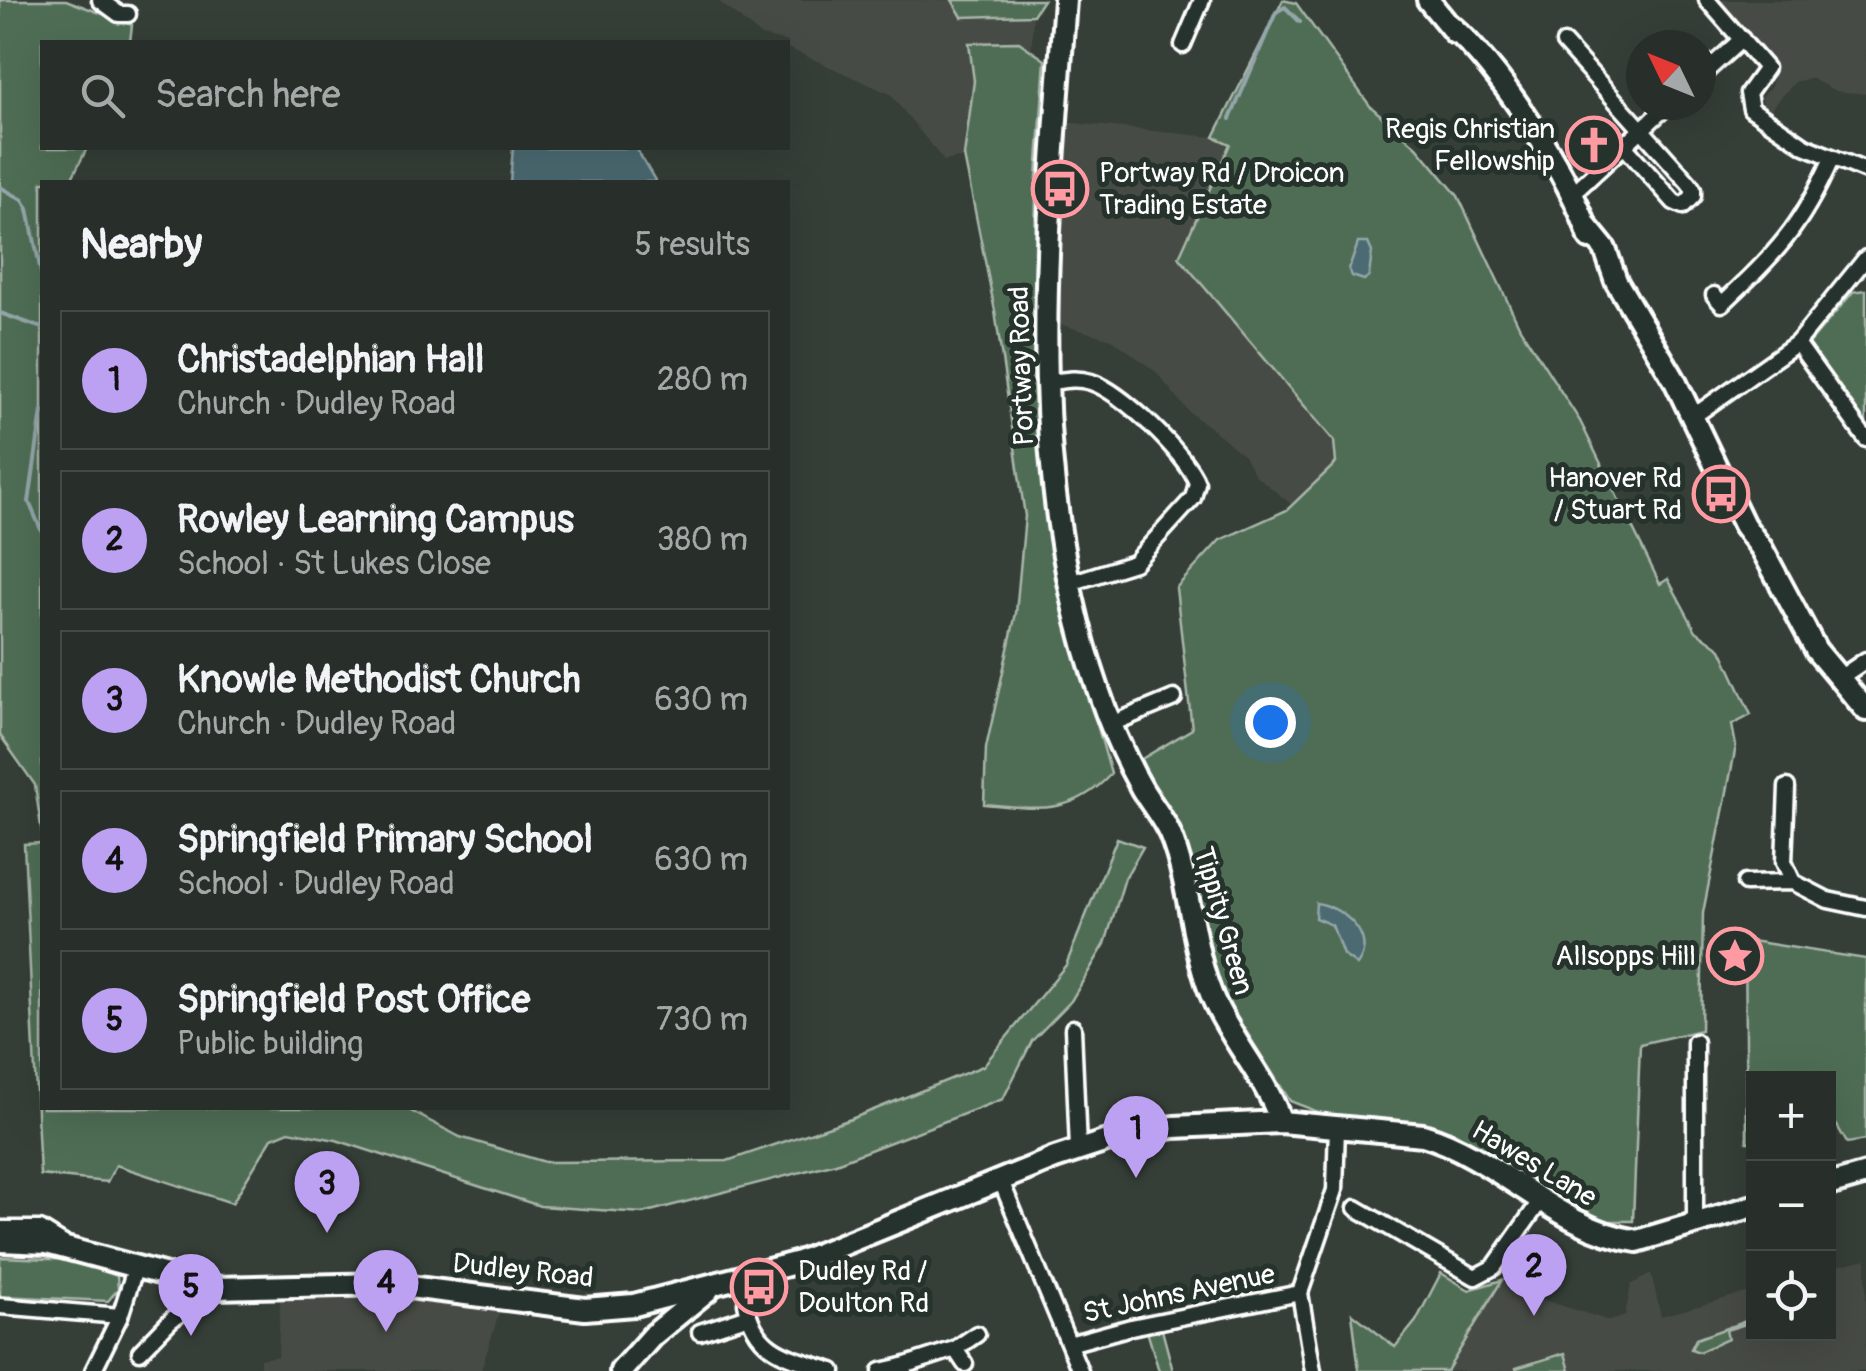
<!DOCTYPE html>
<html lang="en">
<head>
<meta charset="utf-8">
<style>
  :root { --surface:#282e29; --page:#303631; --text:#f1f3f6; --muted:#a5a8a8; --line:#444a46; --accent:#bca0f2 }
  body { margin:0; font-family:Pangolin,sans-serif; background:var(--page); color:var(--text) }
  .controls { position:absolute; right:30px; bottom:30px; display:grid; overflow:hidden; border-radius:0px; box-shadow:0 10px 40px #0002 }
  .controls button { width:90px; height:90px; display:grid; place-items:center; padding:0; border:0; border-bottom:2px solid var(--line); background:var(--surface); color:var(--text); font:50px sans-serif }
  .compass { position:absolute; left:1626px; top:30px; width:90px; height:90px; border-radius:50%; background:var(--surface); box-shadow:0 10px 40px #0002; rotate:313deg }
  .you { position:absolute; left:1270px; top:722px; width:35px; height:35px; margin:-25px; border:8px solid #fff; border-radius:50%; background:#1a73e8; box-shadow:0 0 0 15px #1a73e833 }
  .badge { display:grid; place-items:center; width:65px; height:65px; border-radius:50%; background:var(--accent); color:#111; font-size:32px; font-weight:700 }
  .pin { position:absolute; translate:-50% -82px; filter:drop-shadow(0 2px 5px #0008) }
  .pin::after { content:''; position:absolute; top:52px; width:35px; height:30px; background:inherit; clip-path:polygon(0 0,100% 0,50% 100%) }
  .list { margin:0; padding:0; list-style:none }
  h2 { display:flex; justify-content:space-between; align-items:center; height:130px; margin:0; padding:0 40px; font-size:42px }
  h2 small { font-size:32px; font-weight:400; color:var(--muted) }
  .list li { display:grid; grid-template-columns:65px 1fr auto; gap:30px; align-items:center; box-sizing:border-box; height:140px; margin:0 20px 20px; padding:0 20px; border:2px solid var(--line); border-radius:0px }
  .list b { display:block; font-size:38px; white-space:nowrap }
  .list p { margin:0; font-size:32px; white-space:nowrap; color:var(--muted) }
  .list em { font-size:32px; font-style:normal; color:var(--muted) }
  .icon { flex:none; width:55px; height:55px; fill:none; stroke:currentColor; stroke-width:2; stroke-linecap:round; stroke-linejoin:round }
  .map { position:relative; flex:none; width:1866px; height:1371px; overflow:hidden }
  .search { position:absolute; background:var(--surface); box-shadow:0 10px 40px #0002; left:40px; top:40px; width:750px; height:110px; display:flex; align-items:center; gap:25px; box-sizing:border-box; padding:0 35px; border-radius:0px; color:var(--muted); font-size:38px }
  .panel { position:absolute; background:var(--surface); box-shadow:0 10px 40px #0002; left:40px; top:180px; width:750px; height:930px; border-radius:0px }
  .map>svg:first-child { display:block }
  .built { fill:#474b44 }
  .green { fill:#506d55; stroke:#a8b6aa; stroke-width:2.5 }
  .water { fill:#4c6a72; stroke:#94a6aa; stroke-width:2.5 }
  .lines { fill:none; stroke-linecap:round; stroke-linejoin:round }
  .stream { stroke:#94a6aa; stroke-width:4 }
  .street-casing { stroke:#fff; stroke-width:21 }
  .secondary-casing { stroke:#fff; stroke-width:28 }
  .street { stroke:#26332d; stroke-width:14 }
  .secondary { stroke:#26332d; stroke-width:20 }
  .labels { text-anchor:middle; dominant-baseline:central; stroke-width:10; stroke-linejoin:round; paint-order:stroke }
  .poi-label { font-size:28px; fill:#fff; stroke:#26332d; text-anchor:end }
  .street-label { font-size:28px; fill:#fff; stroke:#26332d }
</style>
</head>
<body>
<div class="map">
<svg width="1866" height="1371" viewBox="0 0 1866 1371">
  <rect width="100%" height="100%" fill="#353e37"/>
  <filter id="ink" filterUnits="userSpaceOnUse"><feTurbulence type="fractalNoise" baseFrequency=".01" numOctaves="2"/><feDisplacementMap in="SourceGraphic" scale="20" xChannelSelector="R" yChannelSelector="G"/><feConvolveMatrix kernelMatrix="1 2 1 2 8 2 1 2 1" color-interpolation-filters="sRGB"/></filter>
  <g filter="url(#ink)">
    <!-- built -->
    <g class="built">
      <path d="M717 0H951L962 17 1033 15 1028 145 944 161 890 94 788 48V42L761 36Z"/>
      <path d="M1715 0H1866V94L1836 91 1810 78 1795 82 1767 113 1761 97 1772 85 1774 67Z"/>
      <path d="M1064 122 1214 137 1230 143 1180 257 1335 441 1336 463 1292 505 1255 475 1244 456 1220 435 1189 412 1156 372 1112 339 1051 322Z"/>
      <path d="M1866 1259V1371H1447L1502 1280 1547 1301 1610 1321 1625 1315 1631 1285 1651 1273 1661 1316 1753 1291 1754 1334H1828L1829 1268Z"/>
      <path d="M387 1294 501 1307 481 1371H260V1359L278 1356 280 1301Z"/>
    </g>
    <!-- green -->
    <g class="green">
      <path d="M0 0H66L132 25 130 42H42V148H87L70 182H42V834L35 785 0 735Z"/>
      <path d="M952 0H1043L1033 15 962 17Z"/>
      <path d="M1283 0 1296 3 1370 106 1417 147 1458 196 1520 328 1580 421 1660 584 1668 579 1696 631 1721 649 1751 715 1732 725 1736 746 1703 913 1701 1030 1640 1044 1633 1221H1597L1454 1132 1416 1122 1331 1117 1290 1101 1218 987 1194 863 1140 760 1192 729 1176 588 1220 540 1287 510 1336 463 1334 441 1179 257 1230 144 1214 137Z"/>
      <path d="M1019 42 1045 60 1036 192 1033 379 1037 432 1057 582 1111 774C1072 816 1037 809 984 804L986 748 1016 613 1025 516 995 311 964 156 974 81 969 43Z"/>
      <path d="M1866 290V431L1859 414 1808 345 1853 292Z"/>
      <path d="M1117 838 1143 847 1125 878 1105 944 1071 1001 1032 1041 1003 1099 836 1163 643 1213 540 1206 336 1140 289 1131 272 1138 232 1203 116 1165 107 1182 40 1175 24 844 42 843V1108H405L460 1137 545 1162 727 1161 851 1119 983 1066 1066 965Z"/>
      <path d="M1745 940 1866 959V1140L1847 1143 1836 1124H1829L1828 1078H1754L1753 1142H1747Z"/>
      <path d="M0 1257 74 1260 117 1276 118 1289 108 1301 0 1296Z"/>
      <path d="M1441 1273 1469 1290 1502 1280 1447 1371H1359L1352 1313 1395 1347 1416 1321Z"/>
      <path d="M1754 1318V1333L1749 1323 1726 1330 1728 1339 1699 1352 1691 1349 1696 1339Z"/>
      <path d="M1161 1326 1173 1371H1159L1147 1331Z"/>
      <path d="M1565 1353 1570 1371H1517L1516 1368Z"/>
    </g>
    <!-- water -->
    <g class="water">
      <path d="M513 148H636L656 182H510Z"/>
      <path d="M1358 243H1368L1372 252 1369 276 1364 280 1352 276 1349 269Z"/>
      <path d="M1316 903C1341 906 1379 936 1357 965L1343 955 1332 925 1315 918Z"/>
    </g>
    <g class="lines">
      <!-- stream -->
      <g class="stream">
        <path d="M1230 119 1276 12 1285 7 1300 22"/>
        <path d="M0 187 23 200 28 209 42 277"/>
        <path d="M0 313 42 328"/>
        <path d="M42 411 29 502 42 532"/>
      </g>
      <!-- street casing -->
      <g class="street-casing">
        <g id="street">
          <path d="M100 0 119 14H128"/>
          <path d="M1707 0 1766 68 1748 93 1751 109 1805 146 1866 171"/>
          <path d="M1564 43 1689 183 1693 189V196L1683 206 1674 202 1625 147"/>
          <path d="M1183 45 1202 0"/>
          <path d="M1701 76 1742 39"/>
          <path d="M1570 196 1668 105"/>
          <path d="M1714 295 1722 304C1777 252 1800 229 1831 160"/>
          <path d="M1797 343 1866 439"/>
          <path d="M1045 383C1061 381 1075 377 1091 382 1121 391 1187 455 1197 483L1193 498 1134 563 1070 583"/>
          <path d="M1691 418 1797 343 1866 258"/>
          <path d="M1841 677 1866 660"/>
          <path d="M1111 724 1174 698"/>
          <path d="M1787 787 1784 862 1793 882"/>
          <path d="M1745 883 1793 882 1828 900 1866 908"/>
          <path d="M1073 1028 1078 1149"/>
          <path d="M1695 1042V1223"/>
          <path d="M1001 1181 1080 1371"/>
          <path d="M1356 1208 1475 1277 1494 1267 1541 1200"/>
          <path d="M0 1229H40L64 1244"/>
          <path d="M746 1303C755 1354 791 1357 833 1371"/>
          <path d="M0 1306 120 1316"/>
          <path d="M700 1332 749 1316"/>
          <path d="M1069 1344 1131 1327 1300 1293"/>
          <path d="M955 1349 965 1364"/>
          <path d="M140 1352 171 1320 215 1288"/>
          <path d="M903 1366 955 1349 977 1334"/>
          <path d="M93 1371 120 1316 135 1269"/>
          <path d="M881 1371 903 1366 904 1371"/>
          <path d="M1313 1371 1300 1293 1335 1190 1337 1126"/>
        </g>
      </g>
      <!-- secondary casing -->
      <g class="secondary-casing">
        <g id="secondary">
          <path d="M1065 0C1048 231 1021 468 1099 692 1110 725 1125 759 1142 789 1151 804 1163 818 1170 834 1192 888 1191 951 1215 1003 1234 1044 1266 1078 1281 1122"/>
          <path d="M1428 0 1455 33"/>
          <path d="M1450 25C1499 68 1570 175 1590 238"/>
          <path d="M1587 227 1605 249 1616 281 1674 379 1744 525 1762 549 1816 650 1866 710"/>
          <path d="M1828 1185 1866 1174"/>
          <path d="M0 1241 47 1243 215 1288 385 1284 585 1309 634 1305 799 1262 1055 1158 1119 1137 1174 1127 1281 1122 1423 1135C1501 1158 1555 1229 1637 1241L1754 1206"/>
          <path d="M621 1371 652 1336 708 1290"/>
        </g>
      </g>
      <!-- street -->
      <use href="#street" class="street"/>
      <!-- secondary -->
      <use href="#secondary" class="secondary"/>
    </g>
  </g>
  <!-- icons -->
  <defs>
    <g id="church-ring" transform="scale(2.875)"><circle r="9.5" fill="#26332d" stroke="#ff9aa2" stroke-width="1.5"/><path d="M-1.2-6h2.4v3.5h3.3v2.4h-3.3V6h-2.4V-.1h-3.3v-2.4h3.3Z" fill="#ff9aa2"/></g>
    <g id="bus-ring" transform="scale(2.875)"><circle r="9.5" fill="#26332d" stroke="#ff9aa2" stroke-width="1.5"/><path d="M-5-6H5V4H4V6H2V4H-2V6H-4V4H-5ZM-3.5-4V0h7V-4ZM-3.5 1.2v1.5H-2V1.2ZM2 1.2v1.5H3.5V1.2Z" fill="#ff9aa2"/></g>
    <g id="sight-ring" transform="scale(2.875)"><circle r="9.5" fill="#26332d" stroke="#ff9aa2" stroke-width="1.5"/><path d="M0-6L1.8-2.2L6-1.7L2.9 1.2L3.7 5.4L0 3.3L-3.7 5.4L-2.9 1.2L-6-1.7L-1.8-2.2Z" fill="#ff9aa2"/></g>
  </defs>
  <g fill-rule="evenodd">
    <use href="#church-ring" x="1594" y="145"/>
    <use href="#bus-ring" x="1060" y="189"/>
    <use href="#bus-ring" x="1721" y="494"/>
    <use href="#sight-ring" x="1735" y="956"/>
    <use href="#bus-ring" x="759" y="1287"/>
  </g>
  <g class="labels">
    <!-- poi labels -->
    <g class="poi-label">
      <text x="1555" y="129">Regis Christian<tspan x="1555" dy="32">Fellowship</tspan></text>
      <text x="1099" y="173" text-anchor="start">Portway Rd / Droicon<tspan x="1099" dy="32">Trading Estate</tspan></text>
      <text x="1682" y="478">Hanover Rd<tspan x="1682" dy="32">/ Stuart Rd</tspan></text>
      <text x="1696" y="956">Allsopps Hill</text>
      <text x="798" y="1271" text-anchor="start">Dudley Rd /<tspan x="798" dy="32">Doulton Rd</tspan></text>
    </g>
    <!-- street labels -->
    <g class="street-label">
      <text transform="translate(1022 366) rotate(-92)">Portway Road</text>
      <text transform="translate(1223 921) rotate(74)">Tippity Green</text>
      <text transform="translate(1534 1164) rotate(31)">Hawes Lane</text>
      <text transform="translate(523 1271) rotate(6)">Dudley Road</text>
      <text transform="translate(1179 1294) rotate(-12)">St Johns Avenue</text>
    </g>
  </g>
</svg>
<div class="controls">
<button>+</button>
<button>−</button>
<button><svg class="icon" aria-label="locate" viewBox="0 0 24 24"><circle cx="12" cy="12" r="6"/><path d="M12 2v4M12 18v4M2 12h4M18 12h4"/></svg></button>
</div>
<svg class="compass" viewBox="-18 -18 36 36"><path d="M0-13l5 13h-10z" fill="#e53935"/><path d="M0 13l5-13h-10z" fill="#a5a8a8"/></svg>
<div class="you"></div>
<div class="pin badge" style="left:1136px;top:1178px">1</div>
<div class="pin badge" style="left:1534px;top:1316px">2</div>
<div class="pin badge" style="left:327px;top:1233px">3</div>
<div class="pin badge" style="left:386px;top:1332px">4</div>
<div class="pin badge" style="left:191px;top:1336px">5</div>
<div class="search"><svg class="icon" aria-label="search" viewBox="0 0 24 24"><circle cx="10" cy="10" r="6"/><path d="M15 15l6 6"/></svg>Search here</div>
<section class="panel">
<h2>Nearby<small>5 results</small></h2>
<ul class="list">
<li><span class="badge">1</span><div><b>Christadelphian Hall</b><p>Church · Dudley Road</p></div><em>280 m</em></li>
<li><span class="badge">2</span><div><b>Rowley Learning Campus</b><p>School · St Lukes Close</p></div><em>380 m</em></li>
<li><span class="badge">3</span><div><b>Knowle Methodist Church</b><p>Church · Dudley Road</p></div><em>630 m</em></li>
<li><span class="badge">4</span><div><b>Springfield Primary School</b><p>School · Dudley Road</p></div><em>630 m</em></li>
<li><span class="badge">5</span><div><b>Springfield Post Office</b><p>Public building</p></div><em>730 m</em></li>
</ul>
</section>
</div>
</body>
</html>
